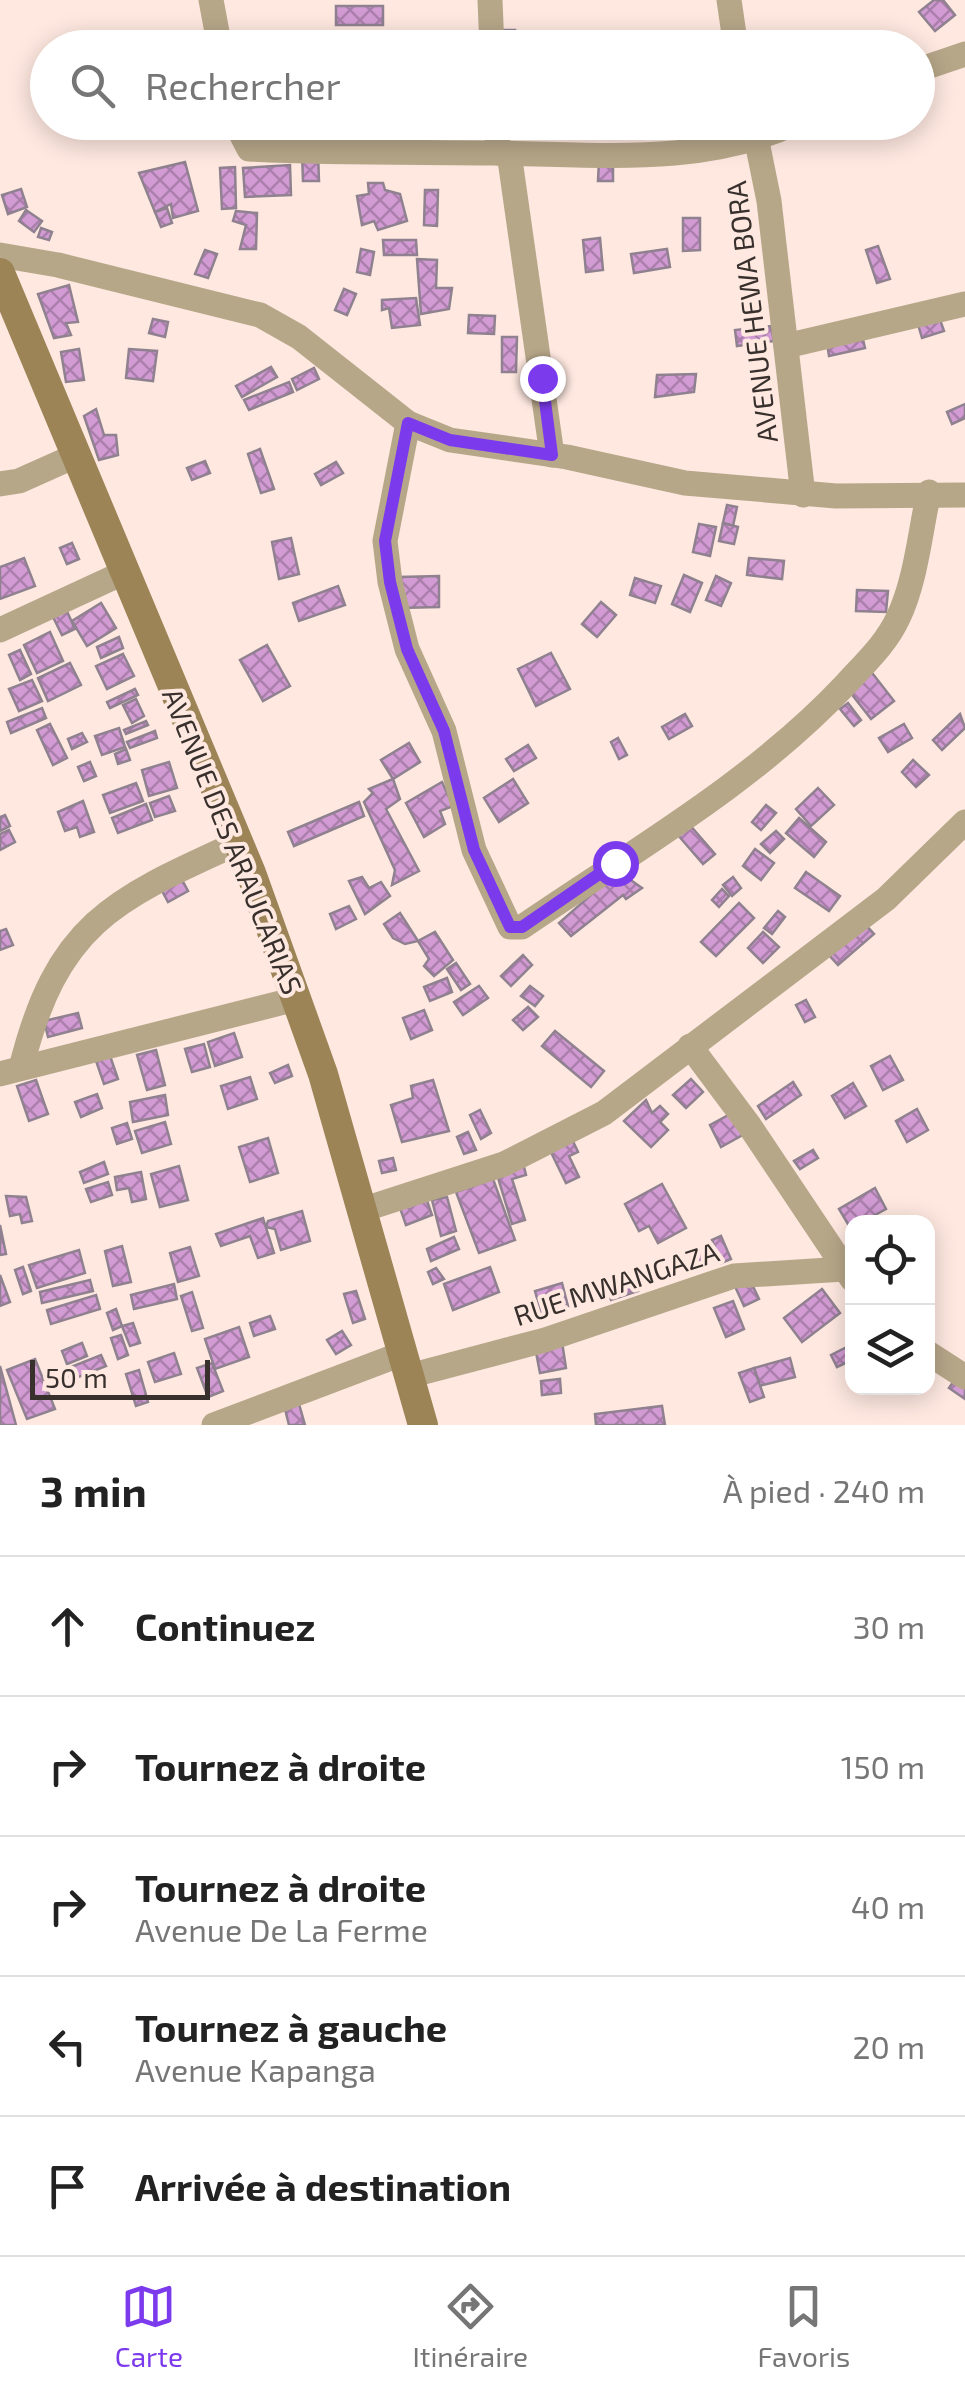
<!DOCTYPE html>
<html lang="fr">
<head>
<meta charset="utf-8">
<style>
  :root { --surface:#fff; --page:#f2f2f2; --text:#222; --muted:#767676; --line:#e0e0e0; --accent:#7c3aed }
  body { margin:0; font-family:"Exo 2",sans-serif; background:var(--page); color:var(--text) }
  .controls { position:absolute; right:30px; bottom:30px; display:grid; overflow:hidden; border-radius:20px; box-shadow:0 5px 25px #0003 }
  .controls button { width:90px; height:90px; display:grid; place-items:center; padding:0; border:0; border-bottom:2px solid var(--line); background:var(--surface); color:var(--text); font:50px sans-serif }
  .scale { position:absolute; left:30px; bottom:25px; width:180px; box-sizing:border-box; padding-left:10px; border:5px solid #38302d; border-top:0; font-size:28px; line-height:35px; white-space:nowrap; color:#38302d; -webkit-text-stroke:8px #fee8e0; paint-order:stroke }
  .stop { position:absolute; width:30px; height:30px; margin:-22px; border:8px solid #7c3aed; border-radius:50%; background:#fff }
  .stop.end { background:#7c3aed; border-color:#fff; box-shadow:0 2px 10px #0008 }
  .list { margin:0; padding:0; list-style:none }
  h2 { display:flex; justify-content:space-between; align-items:center; height:130px; margin:0; padding:0 40px; font-size:42px }
  h2 small { font-size:32px; font-weight:400; color:var(--muted) }
  .list li { display:grid; grid-template-columns:65px 1fr auto; gap:30px; align-items:center; box-sizing:border-box; height:140px; padding:0 40px; border-top:2px solid var(--line) }
  .list b { display:block; font-size:38px; white-space:nowrap }
  .list p { margin:0; font-size:32px; white-space:nowrap; color:var(--muted) }
  .list em { font-size:32px; font-style:normal; color:var(--muted) }
  .icon { flex:none; width:55px; height:55px; fill:none; stroke:currentColor; stroke-width:2; stroke-linecap:round; stroke-linejoin:round }
  .map { position:relative; flex:none; width:965px; height:1425px; overflow:hidden }
  .search { position:absolute; background:var(--surface); box-shadow:0 5px 25px #0003; left:30px; right:30px; top:30px; height:110px; display:flex; align-items:center; gap:25px; box-sizing:border-box; padding:0 35px; border-radius:55px; color:var(--muted); font-size:38px }
  .sheet { height:830px; background:var(--surface) }
  nav { display:flex; justify-content:space-around; align-items:center; box-sizing:border-box; height:140px; border-top:2px solid var(--line); background:var(--surface); font-size:28px; color:var(--muted) }
  nav a { display:grid; justify-items:center; gap:5px }
  nav .on { color:var(--accent) }
  .map>svg:first-child { display:block }
  .building { fill:url(#building-cross-hatch); stroke:#8f818f; stroke-width:2.5 }
  .lines { fill:none; stroke-linecap:round; stroke-linejoin:round }
  .street { stroke:#b7a789; stroke-width:25 }
  .secondary { stroke:#9c8457; stroke-width:30 }
  .route { stroke:#7c3aed; stroke-width:12 }
  .labels { text-anchor:middle; dominant-baseline:central; stroke-width:8; stroke-linejoin:round; paint-order:stroke }
  .street-label { font-size:28px; fill:#38302d; stroke:#fee8e0 }
</style>
</head>
<body>
<div class="map">
<svg width="965" height="1425" viewBox="0 0 965 1425">
  <defs>
    <pattern id="building-cross-hatch" width="8" height="8" patternUnits="userSpaceOnUse" patternTransform="scale(2.5)"><rect width="8" height="8" fill="#d29bd4"/><path d="M0 0l8 8M0 8l8-8" fill="none" stroke="#ab7fac"/></pattern>
  </defs>
  <rect width="100%" height="100%" fill="#fee8e0"/>
  <!-- building -->
  <g class="building">
    <path d="M934 0H943L955 15 935 31 919 12Z"/>
    <rect x="336" y="6" width="47" height="19"/>
    <path d="M500 30H515V48H499Z"/>
    <path d="M659 41 694 45V48H658Z"/>
    <path d="M302 153H318L319 181H303Z"/>
    <path d="M599 160H613V181H598Z"/>
    <path d="M185 162 198 211 173 218 171 204 155 212 139 173Z"/>
    <path d="M290 165 291 195 245 197 243 168Z"/>
    <path d="M235 167 236 208 222 209 220 168Z"/>
    <path d="M368 183H383L385 190 400 194 407 221 378 230 374 221 362 225 357 196 369 194Z"/>
    <path d="M21 189 27 207 8 214 2 195Z"/>
    <path d="M425 190H438L437 226 424 225Z"/>
    <path d="M167 208 172 223 161 227 155 212Z"/>
    <path d="M26 210 42 221 34 232 19 221Z"/>
    <path d="M236 211 257 213 256 249H240L246 225 233 221Z"/>
    <path d="M683 218H700V250L683 251Z"/>
    <path d="M41 228 52 232 49 240 38 237Z"/>
    <path d="M600 238 603 270 586 272 583 240Z"/>
    <path d="M383 240H416L417 255H384Z"/>
    <path d="M878 246 890 279 877 283 866 250Z"/>
    <path d="M361 249 374 252 370 275 357 272Z"/>
    <path d="M667 249 670 267 634 273 631 254Z"/>
    <path d="M205 250 217 254 208 278 195 274Z"/>
    <path d="M417 259 437 260 436 288H452L449 309 421 314Z"/>
    <path d="M69 285 78 322 66 323 71 335 54 338 38 294Z"/>
    <path d="M344 289 356 294 347 315 335 310Z"/>
    <path d="M416 298 420 325 392 328 389 308 382 310V300Z"/>
    <path d="M938 314 944 331 922 338 917 321Z"/>
    <path d="M469 315 495 316 494 334 468 333Z"/>
    <path d="M153 319 168 322 165 337 149 333Z"/>
    <path d="M771 326 774 341 737 346 735 330Z"/>
    <path d="M862 335 865 348 829 356 827 343Z"/>
    <path d="M502 337H517L516 372H502Z"/>
    <path d="M79 349 84 380 66 382 61 352Z"/>
    <path d="M129 349 157 351 153 381 126 378Z"/>
    <path d="M271 367 277 377 242 397 236 386Z"/>
    <path d="M314 368 319 379 297 390 292 379Z"/>
    <path d="M696 374 694 392 655 397 657 375Z"/>
    <path d="M289 382 293 392 249 410 244 400Z"/>
    <path d="M965 404V418L952 424 947 412Z"/>
    <path d="M96 409 104 435H116L118 455 99 460 84 416Z"/>
    <path d="M260 449 274 489 261 493 248 454Z"/>
    <path d="M205 461 210 473 192 480 187 468Z"/>
    <path d="M336 462 343 473 321 485 315 474Z"/>
    <path d="M727 505 737 507 733 526 723 523Z"/>
    <path d="M723 523 738 527 734 544 719 541Z"/>
    <path d="M699 524 716 527 710 556 693 552Z"/>
    <path d="M291 538 299 574 279 579 272 542Z"/>
    <path d="M72 543 79 559 67 564 60 548Z"/>
    <path d="M24 558 35 586 0 599V567Z"/>
    <path d="M749 558 784 561 782 579 747 575Z"/>
    <path d="M684 575 702 583 690 612 672 604Z"/>
    <path d="M439 576V607L399 608V577Z"/>
    <path d="M716 576 731 583 721 606 706 600Z"/>
    <path d="M635 578 661 586 655 603 630 595Z"/>
    <path d="M338 586 345 605 299 621 293 603Z"/>
    <path d="M857 590 888 591 886 612 856 611Z"/>
    <path d="M601 602 616 615 597 637 582 624Z"/>
    <path d="M101 603 116 628 87 646 72 621Z"/>
    <path d="M65 607 75 629 62 635 51 613Z"/>
    <path d="M50 632 63 661 37 673 24 645Z"/>
    <path d="M119 637 123 648 101 658 97 647Z"/>
    <path d="M267 645 290 686 263 701 240 660Z"/>
    <path d="M20 650 31 674 20 680 9 655Z"/>
    <path d="M551 653 570 689 536 706 518 669Z"/>
    <path d="M123 654 134 676 107 689 96 666Z"/>
    <path d="M70 663 81 685 48 701 38 678Z"/>
    <path d="M869 669 894 701 871 719 846 687Z"/>
    <path d="M32 680 42 701 19 711 9 689Z"/>
    <path d="M135 689 138 695 110 708 107 702Z"/>
    <path d="M136 699 144 716 132 723 123 705Z"/>
    <path d="M848 703 861 720 854 726 840 709Z"/>
    <path d="M42 708 46 718 11 733 7 722Z"/>
    <path d="M685 714 692 726 669 739 662 727Z"/>
    <path d="M960 714 965 728 942 750 933 740Z"/>
    <path d="M146 721 148 725 126 734 124 730Z"/>
    <path d="M50 724 67 758 53 765 37 730Z"/>
    <path d="M904 724 912 738 888 752 879 738Z"/>
    <path d="M119 728 125 747 102 755 95 736Z"/>
    <path d="M155 731 157 738 130 748 127 742Z"/>
    <path d="M82 733 87 742 72 749 68 739Z"/>
    <path d="M618 738 627 755 619 759 611 742Z"/>
    <path d="M409 743 420 762 393 779 381 760Z"/>
    <path d="M528 745 536 758 514 771 506 759Z"/>
    <path d="M126 749 130 760 118 764 115 754Z"/>
    <path d="M913 760 929 775 916 787 902 772Z"/>
    <path d="M90 762 96 776 84 781 78 767Z"/>
    <path d="M169 762 177 788 149 796 142 770Z"/>
    <path d="M393 779 400 799 386 809 419 871 392 885 395 870 364 802 373 793 369 789Z"/>
    <path d="M513 779 528 803 499 822 484 798Z"/>
    <path d="M442 782 453 806 440 811 445 824 424 837 406 803Z"/>
    <path d="M136 783 143 801 110 813 103 795Z"/>
    <path d="M818 788 834 805 811 826 796 809Z"/>
    <path d="M169 796 175 811 155 817 150 803Z"/>
    <path d="M83 801 94 832 80 837 77 827 65 831 58 812Z"/>
    <path d="M359 802 364 816 294 846 288 832Z"/>
    <path d="M146 804 152 820 118 833 112 818Z"/>
    <path d="M766 805 776 813 761 830 752 822Z"/>
    <path d="M5 815 10 826 0 831V817Z"/>
    <path d="M799 818 826 842 814 857 786 833Z"/>
    <path d="M689 824 715 854 703 864 677 834Z"/>
    <path d="M9 830 15 842 0 850V834Z"/>
    <path d="M776 831 784 839 770 853 761 844Z"/>
    <path d="M755 849 774 863 761 880 743 866Z"/>
    <path d="M618 871 642 888 626 899 623 895 571 936 559 923Z"/>
    <path d="M806 872 840 896 829 911 795 888Z"/>
    <path d="M180 876 188 891 168 902 160 887Z"/>
    <path d="M362 877 369 888 381 882 390 896 365 914 349 881Z"/>
    <path d="M733 877 741 888 732 896 723 885Z"/>
    <path d="M722 889 729 896 719 907 712 900Z"/>
    <path d="M739 903 754 918 716 956 701 942Z"/>
    <path d="M349 906 356 919 336 929 330 914Z"/>
    <path d="M778 911 785 917 772 934 764 928Z"/>
    <path d="M400 913 418 941 405 944 393 938 384 924Z"/>
    <path d="M865 924 874 934 838 965 829 955Z"/>
    <path d="M6 929 13 945 0 950V931Z"/>
    <path d="M435 932 453 960 434 976 424 966 429 959 418 941Z"/>
    <path d="M763 932 779 947 763 963 748 948Z"/>
    <path d="M523 955 532 965 511 986 501 976Z"/>
    <path d="M456 963 470 984 461 990 447 969Z"/>
    <path d="M447 978 452 992 430 1001 424 987Z"/>
    <path d="M479 986 488 998 463 1015 454 1002Z"/>
    <path d="M530 986 543 996 535 1006 521 996Z"/>
    <path d="M806 1000 815 1017 805 1022 796 1005Z"/>
    <path d="M528 1007 538 1017 523 1030 513 1020Z"/>
    <path d="M424 1010 432 1030 411 1039 403 1018Z"/>
    <path d="M78 1013 82 1028 48 1037 44 1021Z"/>
    <path d="M555 1031 604 1071 591 1087 542 1046Z"/>
    <path d="M234 1033 242 1057 215 1066 208 1042Z"/>
    <path d="M204 1044 210 1067 192 1072 185 1049Z"/>
    <path d="M108 1050 118 1079 104 1084 94 1055Z"/>
    <path d="M156 1050 165 1085 147 1090 137 1055Z"/>
    <path d="M890 1056 903 1080 883 1090 871 1066Z"/>
    <path d="M288 1065 292 1076 275 1083 270 1073Z"/>
    <path d="M250 1077 257 1099 228 1109 221 1086Z"/>
    <path d="M691 1079 703 1092 686 1108 673 1095Z"/>
    <path d="M36 1080 48 1114 29 1121 17 1086Z"/>
    <path d="M433 1080 449 1131 402 1142 391 1105 413 1098 411 1086Z"/>
    <path d="M793 1082 801 1095 766 1119 758 1106Z"/>
    <path d="M853 1083 866 1106 845 1118 832 1096Z"/>
    <path d="M97 1094 102 1108 81 1117 75 1102Z"/>
    <path d="M165 1095 168 1115 133 1122 130 1102Z"/>
    <path d="M646 1100 652 1113 660 1106 668 1114 660 1122 668 1130 651 1147 624 1121Z"/>
    <path d="M917 1109 928 1130 907 1142 896 1121Z"/>
    <path d="M480 1110 491 1133 481 1139 470 1115Z"/>
    <path d="M736 1111 748 1132 721 1147 710 1125Z"/>
    <path d="M165 1122 171 1144 142 1153 135 1131Z"/>
    <path d="M127 1123 132 1139 117 1144 112 1128Z"/>
    <path d="M468 1132 476 1150 464 1154 457 1137Z"/>
    <path d="M570 1135 578 1152 569 1156 579 1177 566 1183 548 1146Z"/>
    <path d="M268 1138 278 1173 250 1182 239 1147Z"/>
    <path d="M813 1150 818 1158 800 1169 794 1161Z"/>
    <path d="M393 1158 396 1170 382 1173 379 1161Z"/>
    <path d="M104 1162 108 1174 84 1183 80 1172Z"/>
    <path d="M523 1163 526 1175 512 1179 525 1220 512 1224 496 1171Z"/>
    <path d="M179 1166 188 1200 160 1207 151 1174Z"/>
    <path d="M141 1172 146 1199 132 1202 129 1188 117 1190 115 1177Z"/>
    <path d="M493 1179 515 1240 479 1253 456 1192Z"/>
    <path d="M108 1182 112 1195 91 1202 86 1189Z"/>
    <path d="M662 1184 686 1228 658 1243 649 1226 639 1231 625 1204Z"/>
    <path d="M875 1188 886 1209 862 1222H852L851 1229 839 1209Z"/>
    <path d="M6 1196 26 1197 32 1221 22 1223 20 1214 10 1216Z"/>
    <path d="M447 1197 456 1231 441 1236 432 1200Z"/>
    <path d="M426 1198 432 1215 406 1225 400 1208Z"/>
    <path d="M302 1211 310 1241 281 1250 275 1229 266 1227 268 1221Z"/>
    <path d="M263 1218 274 1253 258 1258 250 1236 221 1246 216 1234Z"/>
    <path d="M0 1225 6 1254 0 1255Z"/>
    <path d="M721 1236 731 1259 721 1263 712 1240Z"/>
    <path d="M454 1237 459 1249 431 1261 427 1249Z"/>
    <path d="M122 1246 131 1282 113 1286 105 1251Z"/>
    <path d="M190 1247 199 1276 178 1282 170 1253Z"/>
    <path d="M702 1247 708 1258 696 1265 689 1255Z"/>
    <path d="M79 1250 85 1273 37 1288 29 1265Z"/>
    <path d="M23 1267 31 1291 23 1294 15 1270Z"/>
    <path d="M490 1267 499 1292 453 1310 444 1284Z"/>
    <path d="M436 1268 444 1279 433 1284 428 1272Z"/>
    <path d="M0 1275 10 1302 0 1306Z"/>
    <path d="M633 1275 638 1291 611 1300 606 1284Z"/>
    <path d="M748 1276 759 1299 744 1306 733 1282Z"/>
    <path d="M90 1280 93 1291 42 1303 40 1292Z"/>
    <path d="M562 1283 568 1306 541 1313 535 1291Z"/>
    <path d="M174 1284 177 1299 134 1309 131 1295Z"/>
    <path d="M822 1289 840 1313 802 1342 784 1318Z"/>
    <path d="M356 1291 365 1319 353 1323 344 1294Z"/>
    <path d="M192 1292 203 1328 192 1331 181 1296Z"/>
    <path d="M96 1295 100 1309 51 1324 47 1310Z"/>
    <path d="M733 1301 744 1329 726 1337 714 1308Z"/>
    <path d="M116 1309 122 1326 113 1330 107 1313Z"/>
    <path d="M270 1316 275 1329 254 1336 250 1323Z"/>
    <path d="M133 1323 140 1343 130 1346 122 1326Z"/>
    <path d="M239 1327 249 1357 215 1369 205 1339Z"/>
    <path d="M342 1331 351 1345 336 1354 327 1340Z"/>
    <path d="M121 1335 128 1355 118 1359 111 1338Z"/>
    <path d="M562 1342 566 1368 540 1373 535 1347Z"/>
    <path d="M82 1343 87 1356 67 1364 62 1351Z"/>
    <path d="M851 1345 852 1360 837 1367 831 1355Z"/>
    <path d="M174 1353 181 1374 155 1382 148 1362Z"/>
    <path d="M101 1355 106 1366 71 1380 66 1369Z"/>
    <path d="M790 1358 795 1377 759 1386 754 1368Z"/>
    <path d="M35 1359 55 1409 27 1419 7 1370Z"/>
    <path d="M212 1363 223 1391 208 1397 197 1368Z"/>
    <path d="M0 1366 16 1425H0Z"/>
    <path d="M754 1368 764 1397 750 1402 739 1373Z"/>
    <path d="M139 1370 148 1402 136 1406 126 1374Z"/>
    <path d="M959 1374 965 1378V1399L949 1388Z"/>
    <path d="M560 1379 561 1393 542 1395 541 1381Z"/>
    <path d="M299 1404 305 1425H289L285 1409Z"/>
    <path d="M662 1406 665 1425H596L595 1414Z"/>
  </g>
  <g class="lines">
    <!-- street -->
    <g class="street">
      <path d="M211 0 220 48"/>
      <path d="M490 0 492 48"/>
      <path d="M729 0 736 48"/>
      <path d="M918 70 965 54"/>
      <path d="M235 122 249 149C331 153 412 152 495 153 596 154 703 167 797 122"/>
      <path d="M496 122 498 153"/>
      <path d="M754 127 769 201 803 495"/>
      <path d="M509 153 552 455"/>
      <path d="M0 255 58 265 260 315 299 337 408 423 450 440 567 457 685 483 836 496 965 495"/>
      <path d="M786 346 965 304"/>
      <path d="M408 423 385 541 390 582 407 649 444 731 474 850 510 927H522C633 851 753 783 846 684 865 663 886 644 898 618 916 581 920 532 929 492"/>
      <path d="M0 484 19 481 75 456"/>
      <path d="M0 630 123 573"/>
      <path d="M690 1046 749 1125 852 1279"/>
      <path d="M21 1068C57 924 112 900 238 843"/>
      <path d="M0 1074 296 999"/>
      <path d="M365 1209 504 1164 604 1113 886 899 965 822"/>
      <path d="M928 1353 965 1377"/>
      <path d="M409 1376 545 1340 734 1276 844 1269"/>
      <path d="M214 1425 404 1353"/>
    </g>
    <!-- secondary -->
    <path class="secondary" d="M0 273 251 873 323 1074 423 1425"/>
  </g>
  <g class="lines">
    <!-- route -->
    <path class="route" d="M542 378 552 455 450 440 408 423 385 541 390 582 407 649 444 731 474 850 510 927H522L615 863"/>
  </g>
  <g class="labels">
    <!-- street labels -->
    <g class="street-label">
      <text transform="translate(751 312) rotate(-97)">AVENUE HEWA BORA</text>
      <text transform="translate(233 841) rotate(68)">AVENUE DES ARAUCARIAS</text>
      <text transform="translate(616 1283) rotate(-18)">RUE MWANGAZA</text>
    </g>
  </g>
</svg>
<div class="controls">
<button><svg class="icon" aria-label="locate" viewBox="0 0 24 24"><circle cx="12" cy="12" r="6"/><path d="M12 2v4M12 18v4M2 12h4M18 12h4"/></svg></button>
<button><svg class="icon" aria-label="layers" viewBox="0 0 24 24"><path d="M12 4l9 5-9 5-9-5zM3 14l9 5 9-5"/></svg></button>
</div>
<div class="scale">50 m</div>
<div class="stop" style="left:615px;top:863px"></div>
<div class="stop end" style="left:542px;top:378px"></div>
<div class="search"><svg class="icon" aria-label="search" viewBox="0 0 24 24"><circle cx="10" cy="10" r="6"/><path d="M15 15l6 6"/></svg>Rechercher</div>
</div>
<section class="sheet">
<h2>3 min<small>À pied · 240 m</small></h2>
<ul class="list">
<li><svg class="icon" aria-label="ahead" viewBox="0 0 24 24"><path d="M12 20V5M6 11l6-6 6 6"/></svg><div><b>Continuez</b></div><em>30 m</em></li>
<li><svg class="icon" aria-label="right" viewBox="0 0 24 24"><path d="M7 20v-9h11M14 6l5 5-5 5"/></svg><div><b>Tournez à droite</b></div><em>150 m</em></li>
<li><svg class="icon" aria-label="right" viewBox="0 0 24 24"><path d="M7 20v-9h11M14 6l5 5-5 5"/></svg><div><b>Tournez à droite</b><p>Avenue De La Ferme</p></div><em>40 m</em></li>
<li><svg class="icon" aria-label="left" viewBox="0 0 24 24"><path d="M17 20v-9H6M10 6l-5 5 5 5"/></svg><div><b>Tournez à gauche</b><p>Avenue Kapanga</p></div><em>20 m</em></li>
<li><svg class="icon" aria-label="arrive" viewBox="0 0 24 24"><path d="M6 21V4h12l-3 4 3 4H6"/></svg><div><b>Arrivée à destination</b></div></li>
</ul>
</section>
<nav>
<a class="on"><svg class="icon" aria-label="map" viewBox="0 0 24 24"><path d="M3 6l6-2 6 2 6-2v14l-6 2-6-2-6 2zM9 4v14M15 6v14"/></svg>Carte</a>
<a><svg class="icon" aria-label="directions" viewBox="0 0 24 24"><path d="M12 3l9 9-9 9-9-9zM9 14v-3h6M13 9l2 2-2 2"/></svg>Itinéraire</a>
<a><svg class="icon" aria-label="saved" viewBox="0 0 24 24"><path d="M7 4h10v16l-5-4-5 4z"/></svg>Favoris</a>
</nav>
</body>
</html>
